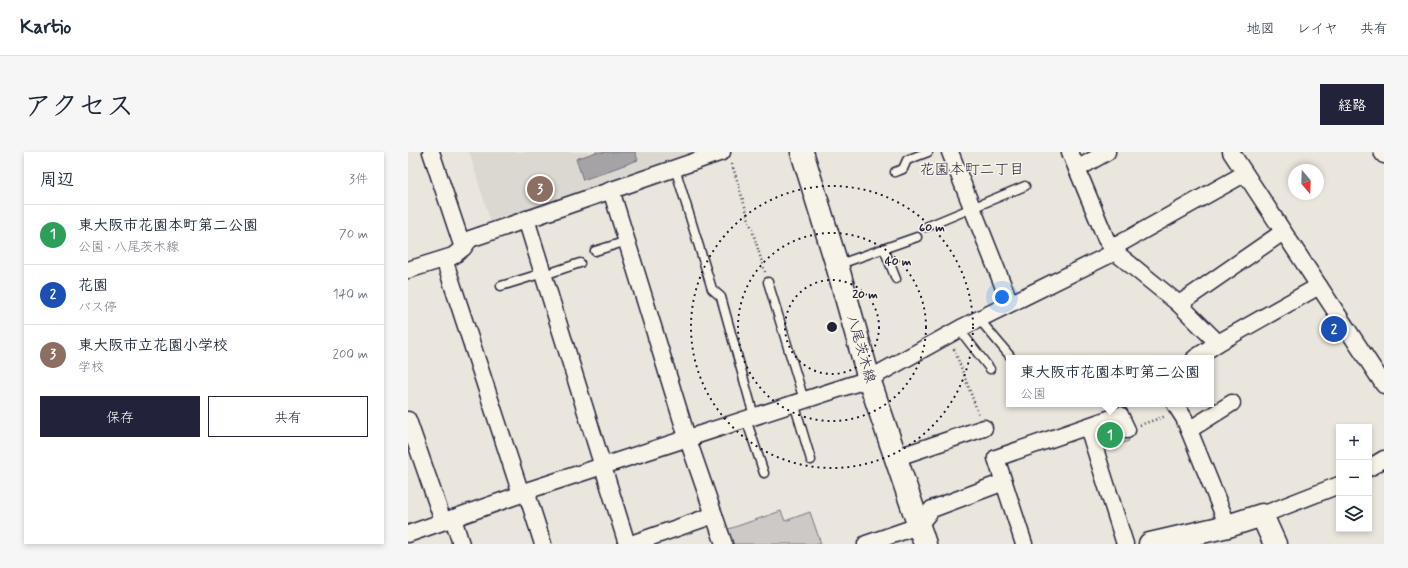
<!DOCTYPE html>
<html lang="ja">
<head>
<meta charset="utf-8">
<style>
  :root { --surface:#fff; --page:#f6f6f7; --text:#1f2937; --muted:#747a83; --line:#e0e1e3; --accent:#22223b }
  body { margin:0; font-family:Mynerve,"Klee One",sans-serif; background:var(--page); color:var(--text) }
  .controls { position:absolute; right:12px; bottom:12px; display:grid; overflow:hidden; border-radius:0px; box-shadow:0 2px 6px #0003 }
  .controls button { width:36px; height:36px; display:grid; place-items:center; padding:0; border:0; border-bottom:1px solid var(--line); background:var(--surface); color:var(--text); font:20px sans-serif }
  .compass { position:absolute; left:880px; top:12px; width:36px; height:36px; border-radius:50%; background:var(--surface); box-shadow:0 2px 6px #0003; rotate:161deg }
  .you { position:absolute; left:594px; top:145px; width:14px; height:14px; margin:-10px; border:3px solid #fff; border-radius:50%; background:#1a73e8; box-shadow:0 0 0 6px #1a73e833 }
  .badge { display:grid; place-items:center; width:26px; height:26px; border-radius:50%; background:var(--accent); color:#fff; font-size:13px; font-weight:700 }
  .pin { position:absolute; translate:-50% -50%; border:2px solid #fff; box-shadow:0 1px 4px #0006 }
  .popup { position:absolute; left:598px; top:203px; width:208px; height:52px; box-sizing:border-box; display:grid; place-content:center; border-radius:0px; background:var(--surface); filter:drop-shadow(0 1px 3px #0005); font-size:13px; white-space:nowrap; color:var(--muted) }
  .popup b { font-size:15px; color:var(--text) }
  .popup::after { content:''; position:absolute; left:50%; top:100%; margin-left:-8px; border:8px solid transparent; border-top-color:var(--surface) }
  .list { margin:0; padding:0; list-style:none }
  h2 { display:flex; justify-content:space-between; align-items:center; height:52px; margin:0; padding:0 16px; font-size:17px }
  h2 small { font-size:13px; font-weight:400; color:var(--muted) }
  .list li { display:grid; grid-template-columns:26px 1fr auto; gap:12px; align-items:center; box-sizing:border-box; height:60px; padding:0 16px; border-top:1px solid var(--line) }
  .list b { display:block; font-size:15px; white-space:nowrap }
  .list p { margin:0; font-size:13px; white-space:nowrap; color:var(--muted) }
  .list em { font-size:13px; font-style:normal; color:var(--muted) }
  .actions { display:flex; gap:8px; padding:12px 16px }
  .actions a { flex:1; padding:9px 0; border:1px solid var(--accent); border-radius:0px; text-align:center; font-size:14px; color:var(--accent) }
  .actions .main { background:var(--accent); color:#fff }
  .icon { flex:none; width:22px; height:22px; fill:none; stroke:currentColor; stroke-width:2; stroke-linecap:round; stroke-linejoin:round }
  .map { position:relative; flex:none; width:976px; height:392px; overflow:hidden; border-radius:0px }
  header { display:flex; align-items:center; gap:24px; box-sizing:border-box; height:56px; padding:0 20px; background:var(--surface); border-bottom:1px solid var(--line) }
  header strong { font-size:19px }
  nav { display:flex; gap:22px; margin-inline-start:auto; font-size:14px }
  .intro { display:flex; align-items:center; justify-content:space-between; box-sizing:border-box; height:96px; padding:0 24px }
  h1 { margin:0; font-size:28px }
  .button { padding:10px 18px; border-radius:0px; background:var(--accent); color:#fff; font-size:14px; font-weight:700 }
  main { display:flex; gap:24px; padding:0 24px }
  aside { flex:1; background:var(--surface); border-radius:0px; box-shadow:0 2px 6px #0003 }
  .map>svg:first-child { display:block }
  .built { fill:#dbd8d2 }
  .green { fill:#cdc9c6; stroke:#787680 }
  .water { fill:#a6a3a6; stroke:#716f7b }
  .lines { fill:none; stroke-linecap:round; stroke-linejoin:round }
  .lane-casing { stroke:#22223b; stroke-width:11 }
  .street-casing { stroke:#22223b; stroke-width:19 }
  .primary-casing { stroke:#22223b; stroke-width:25 }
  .path { stroke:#22223b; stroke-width:2.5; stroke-dasharray:1 3; stroke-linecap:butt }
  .lane { stroke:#f7f3e8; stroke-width:8 }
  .street { stroke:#f7f3e8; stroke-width:16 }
  .primary { stroke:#f7f3e8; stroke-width:22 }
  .ring { fill:none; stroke:#22223b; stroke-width:2; stroke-dasharray:2 4 }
  .labels { text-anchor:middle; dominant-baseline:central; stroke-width:3; stroke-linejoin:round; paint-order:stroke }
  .street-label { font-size:14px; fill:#22223b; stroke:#f7f3e8 }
  .neighbourhood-label { font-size:15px; fill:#22223b; stroke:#f7f3e8 }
  .centre { fill:#22223b; stroke:#f7f3e8; stroke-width:2 }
  .ring-label { font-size:12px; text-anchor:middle; font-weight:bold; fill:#22223b; stroke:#f7f3e8; stroke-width:3; stroke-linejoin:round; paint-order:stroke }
</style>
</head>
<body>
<header>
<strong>Kartio</strong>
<nav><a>地図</a><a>レイヤ</a><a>共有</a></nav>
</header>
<div class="intro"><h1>アクセス</h1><a class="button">経路</a></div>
<main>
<aside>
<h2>周辺<small>3件</small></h2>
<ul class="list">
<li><span class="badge" style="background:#2e9e5b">1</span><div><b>東大阪市花園本町第二公園</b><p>公園 · 八尾茨木線</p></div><em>70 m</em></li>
<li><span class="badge" style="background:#1a4fb4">2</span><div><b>花園</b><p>バス停</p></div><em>140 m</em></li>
<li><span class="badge" style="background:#8d6e63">3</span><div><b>東大阪市立花園小学校</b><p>学校</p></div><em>200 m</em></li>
</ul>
<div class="actions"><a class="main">保存</a><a>共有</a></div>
</aside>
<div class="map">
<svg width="976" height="392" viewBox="0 0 976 392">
  <rect width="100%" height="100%" fill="#eae6de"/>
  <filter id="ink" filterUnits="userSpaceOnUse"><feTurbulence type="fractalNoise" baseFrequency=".025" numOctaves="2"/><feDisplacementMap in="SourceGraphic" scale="8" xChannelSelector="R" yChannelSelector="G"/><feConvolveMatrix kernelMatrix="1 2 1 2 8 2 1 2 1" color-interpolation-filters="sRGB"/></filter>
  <g filter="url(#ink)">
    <!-- built -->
    <path class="built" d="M61 0H297L84 74Z"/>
    <!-- green -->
    <g class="green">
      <path d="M712 267 721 289 691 299 683 277Z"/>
      <path d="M373 359 377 369 402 360 413 392H320L315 379Z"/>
    </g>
    <!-- water -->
    <path class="water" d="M188 0H227L230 8 175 28 168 7Z"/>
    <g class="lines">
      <!-- lane casing -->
      <g class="lane-casing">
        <g id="lane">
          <path d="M267 16 304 137 313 145 346 264"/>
          <path d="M487 20 495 17 499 8 520 0"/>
          <path d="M518 75 617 34"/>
          <path d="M476 97 488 127"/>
          <path d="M187 99 219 89"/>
          <path d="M429 113 509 85"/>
          <path d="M136 123 172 111"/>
          <path d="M360 130 396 248"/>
          <path d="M93 134 135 121"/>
          <path d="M571 167 602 204"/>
          <path d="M551 177 582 217"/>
          <path d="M386 251 403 308"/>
          <path d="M338 267 356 321"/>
        </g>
      </g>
      <!-- street casing -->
      <g class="street-casing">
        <g id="street">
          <path d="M23 0 55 96"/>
          <path d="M542 0 602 151"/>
          <path d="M662 0 698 87 707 100 771 152 810 191 911 134"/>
          <path d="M823 0 976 233"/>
          <path d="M974 0 976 3"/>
          <path d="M669 17 699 0"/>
          <path d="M203 38 279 285 316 392"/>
          <path d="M118 67 219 392"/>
          <path d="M704 96 836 22"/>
          <path d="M36 107 113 342"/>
          <path d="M0 118 45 104 55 96 62 87 314 0"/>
          <path d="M771 152 875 80"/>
          <path d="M787 206 810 191"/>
          <path d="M767 252 776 266 820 374"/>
          <path d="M0 268 35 369"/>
          <path d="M680 275 717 392"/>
          <path d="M781 278 824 251"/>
          <path d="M487 306 576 276"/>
          <path d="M961 316 976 307"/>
          <path d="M118 339 135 392"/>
          <path d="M854 363 931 333"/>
          <path d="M45 366 53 392"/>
          <path d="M0 382 108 344 118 339 461 227 553 176 707 100"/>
          <path d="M223 392 306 363"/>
          <path d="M458 392 510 374 524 357 596 330"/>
          <path d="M616 392 588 306 712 263 719 278"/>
        </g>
      </g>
      <!-- primary casing -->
      <g class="primary-casing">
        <g id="primary">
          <path d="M394 0 429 113 461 227 517 392"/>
          <path d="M742 392 820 374 854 363 867 392"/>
        </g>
      </g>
      <!-- path -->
      <g class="path">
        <path d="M324 12 357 120"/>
        <path d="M546 197 571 263"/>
        <path d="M732 273 758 264"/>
      </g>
      <!-- lane -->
      <use href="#lane" class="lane"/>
      <!-- street -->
      <use href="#street" class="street"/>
      <!-- primary -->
      <use href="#primary" class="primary"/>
    </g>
  </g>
  <!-- distance rings -->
  <g class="ring">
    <circle cx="424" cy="175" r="47"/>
    <circle cx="424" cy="175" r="94"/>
    <circle cx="424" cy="175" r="141"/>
  </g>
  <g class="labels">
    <!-- street labels -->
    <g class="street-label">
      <text transform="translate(453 197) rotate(74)">八尾茨木線</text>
    </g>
    <!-- neighbourhood labels -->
    <g class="neighbourhood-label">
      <text x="564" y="18">花園本町二丁目</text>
    </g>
  </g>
  <circle cx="424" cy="175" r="6" class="centre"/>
  <g class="ring-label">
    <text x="524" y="79">60 m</text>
    <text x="490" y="113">40 m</text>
    <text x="457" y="146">20 m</text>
  </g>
</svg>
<div class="controls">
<button>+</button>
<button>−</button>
<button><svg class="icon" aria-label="layers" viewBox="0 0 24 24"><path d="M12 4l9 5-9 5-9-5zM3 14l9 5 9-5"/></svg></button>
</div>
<svg class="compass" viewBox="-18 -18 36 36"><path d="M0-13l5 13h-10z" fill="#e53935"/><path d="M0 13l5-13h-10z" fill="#747a83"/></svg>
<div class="you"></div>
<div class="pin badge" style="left:702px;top:283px;background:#2e9e5b">1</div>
<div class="popup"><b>東大阪市花園本町第二公園</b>公園</div>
<div class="pin badge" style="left:926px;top:177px;background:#1a4fb4">2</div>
<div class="pin badge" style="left:132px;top:37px;background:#8d6e63">3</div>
</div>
</main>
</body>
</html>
